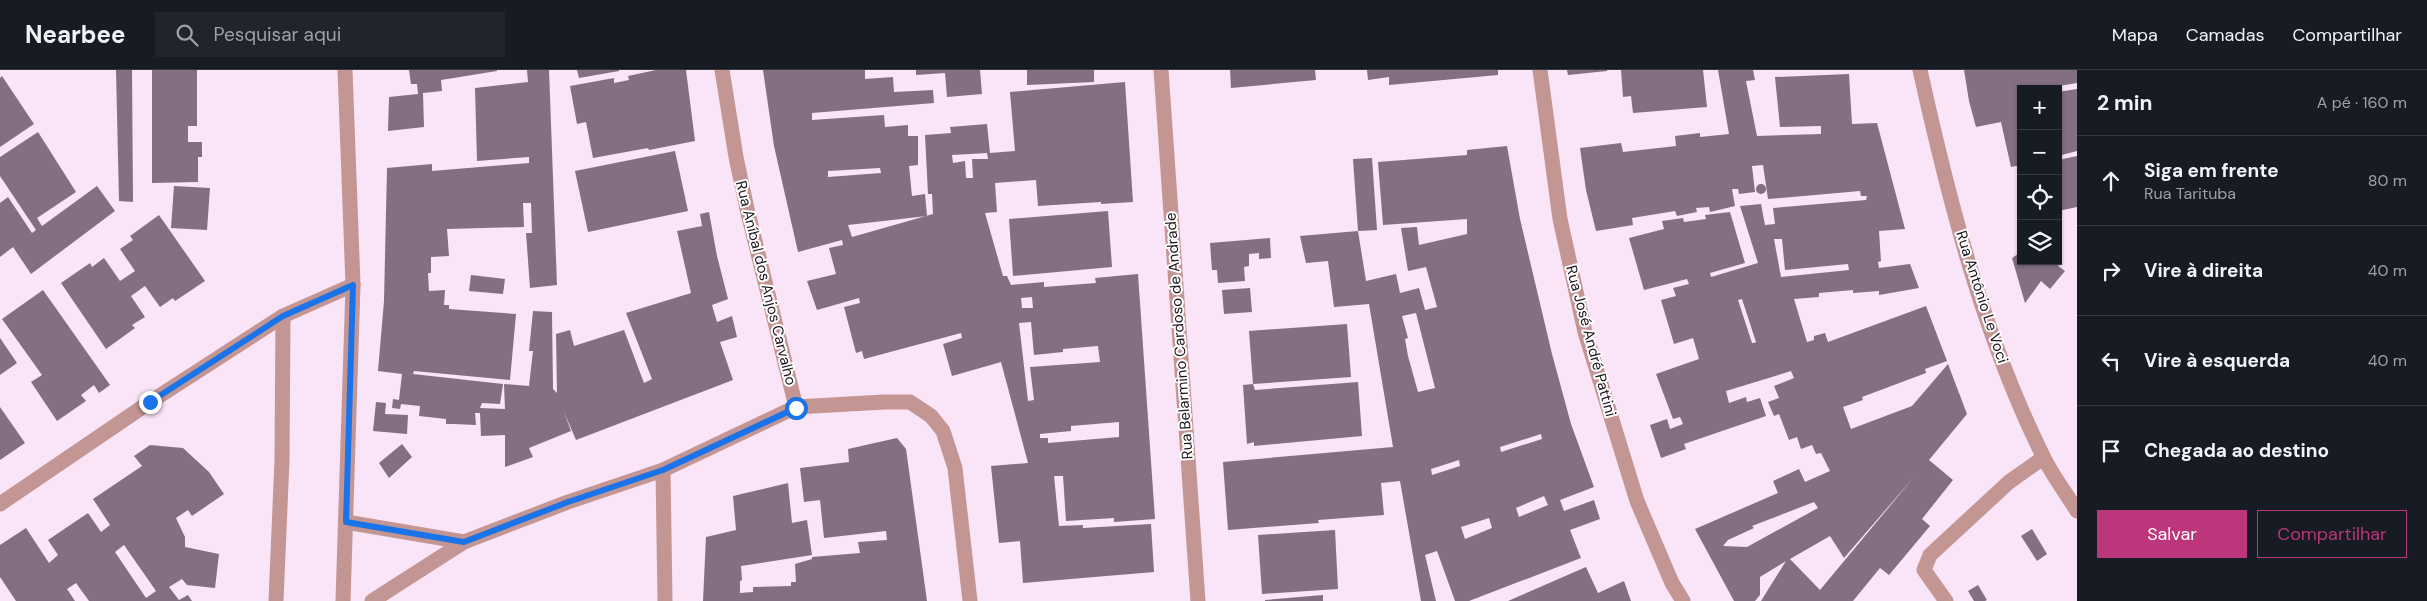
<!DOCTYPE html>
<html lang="pt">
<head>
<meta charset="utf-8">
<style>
  :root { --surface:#171b24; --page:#20242c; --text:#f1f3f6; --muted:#9ea1a6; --line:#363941; --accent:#bb367a }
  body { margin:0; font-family:"DM Sans",sans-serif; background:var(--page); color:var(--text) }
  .controls { position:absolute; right:15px; top:15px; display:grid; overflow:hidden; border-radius:0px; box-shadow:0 1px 4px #0004 }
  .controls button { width:45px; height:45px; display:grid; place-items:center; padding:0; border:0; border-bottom:1px solid var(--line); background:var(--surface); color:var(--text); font:25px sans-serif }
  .stop { position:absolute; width:15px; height:15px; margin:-11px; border:4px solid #1a73e8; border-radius:50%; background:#fff }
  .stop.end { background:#1a73e8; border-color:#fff; box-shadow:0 1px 5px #0008 }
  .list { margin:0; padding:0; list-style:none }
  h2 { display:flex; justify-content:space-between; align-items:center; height:65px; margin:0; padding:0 20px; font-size:21px }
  h2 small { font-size:16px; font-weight:400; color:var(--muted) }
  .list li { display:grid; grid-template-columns:32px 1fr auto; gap:15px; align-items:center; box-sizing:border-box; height:90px; padding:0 20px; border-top:1px solid var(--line) }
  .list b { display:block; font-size:19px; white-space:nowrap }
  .list p { margin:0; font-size:16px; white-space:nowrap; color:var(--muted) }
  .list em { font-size:16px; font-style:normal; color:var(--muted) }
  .actions { display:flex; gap:10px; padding:15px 20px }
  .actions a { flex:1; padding:11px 0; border:1px solid var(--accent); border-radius:0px; text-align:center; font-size:18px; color:var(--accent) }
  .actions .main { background:var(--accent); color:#fff }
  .icon { flex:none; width:28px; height:28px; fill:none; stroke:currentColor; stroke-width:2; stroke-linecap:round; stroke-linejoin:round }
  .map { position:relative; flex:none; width:2077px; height:531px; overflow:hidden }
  header { display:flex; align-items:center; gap:30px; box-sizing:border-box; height:70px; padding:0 25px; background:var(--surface); border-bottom:1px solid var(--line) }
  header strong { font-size:24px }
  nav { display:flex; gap:28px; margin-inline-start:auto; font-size:18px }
  .search { width:350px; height:45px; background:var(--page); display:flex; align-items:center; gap:12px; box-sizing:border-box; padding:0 18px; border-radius:0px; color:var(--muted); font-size:19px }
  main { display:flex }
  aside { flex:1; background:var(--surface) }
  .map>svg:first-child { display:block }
  .building { fill:#826f81; fill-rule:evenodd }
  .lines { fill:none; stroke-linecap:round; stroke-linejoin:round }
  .service { stroke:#c39693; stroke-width:15 }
  .minor { stroke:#c39693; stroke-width:15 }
  .tertiary { stroke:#c39693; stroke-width:15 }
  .route { stroke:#1a73e8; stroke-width:6 }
  .labels { text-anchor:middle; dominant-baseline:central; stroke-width:4; stroke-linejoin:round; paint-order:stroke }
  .street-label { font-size:15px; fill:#1c151c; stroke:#fff }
</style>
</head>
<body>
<header>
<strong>Nearbee</strong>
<div class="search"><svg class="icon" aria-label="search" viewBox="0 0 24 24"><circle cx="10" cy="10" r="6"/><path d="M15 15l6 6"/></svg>Pesquisar aqui</div>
<nav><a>Mapa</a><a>Camadas</a><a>Compartilhar</a></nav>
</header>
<main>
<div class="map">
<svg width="2077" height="531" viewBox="0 0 2077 531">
  <rect width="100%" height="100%" fill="#f9e4f8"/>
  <!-- building -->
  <g class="building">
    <path d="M116 0H132L133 132 119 131Z"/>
    <path d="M152 0H197V56H188V72H202V87H198V112L152 113Z"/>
    <path d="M409 0H497V1L441 10 442 21 423 23 424 57 388 61 389 27 418 24 417 14H411Z"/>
    <path d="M527 0H549L557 215 530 218 526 163H532L531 133H523L524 157 447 159 449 186 431 187V203H428L429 221 445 220 444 235H449V239L516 244 510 310 414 301 413 304 503 314 500 334 482 333 480 338 505 339 504 314 529 316 533 281H529L533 241 552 242 553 319 557 323 556 264 570 260 574 276 624 260 644 313 652 309 626 243 691 223 677 161 702 156 700 144 709 142 717 186 728 229 712 235 717 252 732 246 737 267 720 272 733 310 576 370 564 342 571 361 529 378 533 387 505 397V365L481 366 480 343H475L476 355 453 354H446V349L419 346 420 336 401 334 400 339 392 338 393 329 399 330 402 304 378 301 384 231 387 98 432 94V101L529 93V87L477 91 475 18 528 12Z"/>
    <path d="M577 0H619V1L579 8Z"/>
    <path d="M656 0H686L695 71 649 80 648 78 593 88 586 52 577 54 570 16 614 8V13L629 10 628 6Z"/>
    <path d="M763 0H865V9L893 7 894 22 933 20 934 33 812 43V50L884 45 885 57 908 55V66H918V95L909 96 912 126 925 124 927 146 848 155 852 167 933 144 932 124H928L925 65 951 63 950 57 987 54 990 83 1015 81 1010 22 1125 12 1133 132 1101 134V132L1038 136 1036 110 1008 112 995 113 997 142 985 143 1003 206H1007L1011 215 1044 212V217L1096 213 1095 208 1138 204 1155 449 1114 452V448L1066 451 1063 406H1054L1059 456 1083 455V458L1151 454 1154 502 1023 513 1020 471 999 473 991 396 1028 393 1001 292 952 306 943 274 962 268 961 263 864 289 862 281 856 283 844 237 860 233 859 228 817 240 807 211 836 204 829 178 843 175 842 170 798 182 774 76ZM987 83 988 89H972L973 108H966L965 91 953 93 952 85ZM880 98 881 103 828 107V101ZM1032 227 1033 238H1022L1021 228ZM1031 252 1034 285 1063 282V279L1098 276 1100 292 1030 297 1034 330 1028 331 1019 253ZM1119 352V367L1048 373V368H1040V364L1071 361V356Z"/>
    <path d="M916 0H980L982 24 947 27 945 3 916 5Z"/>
    <path d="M1027 0H1094V12L1027 15Z"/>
    <path d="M1230 0H1315L1316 10 1231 18Z"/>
    <path d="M1367 0H1498V5L1389 15V7L1368 10Z"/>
    <path d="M1567 0H1607V1L1568 5Z"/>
    <path d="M1621 0H1703L1707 37 1633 43 1631 26 1623 27Z"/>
    <path d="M1718 0H1753L1755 10 1746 11 1757 66 1821 64V56L1780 57 1775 7 1849 4 1852 54 1877 53 1905 159 1879 161 1881 191 1878 192 1879 198 1910 194 1919 218 1879 225V221L1853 223V220L1819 223V227L1794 229 1807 272 1814 270V266L1825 263 1828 272 1926 236 1947 291 1925 299 1926 303 1862 327 1863 330 1843 337 1851 359 1912 336 1948 294 1967 344 1929 390 1953 410 1922 449 1930 456 1889 505 1880 498 1853 531H1761L1786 491 1760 507V525L1755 531H1734L1695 459 1778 423 1773 411 1799 399 1805 412 1830 401 1821 383 1816 384 1812 375 1801 379 1797 367 1789 370 1779 344 1774 346 1768 332 1779 328 1774 316 1794 308 1791 301 1726 321 1729 333 1746 327 1747 332 1760 328 1766 346 1684 374 1686 379 1661 388 1650 355 1667 349 1670 359 1683 354 1680 347 1673 349 1656 304 1699 289 1693 268 1674 274 1661 230 1676 226 1673 218 1689 214 1687 209 1644 220 1629 168 1664 159 1662 151 1683 148 1684 152 1706 149 1705 145 1730 142 1745 193 1710 203 1711 207 1758 193 1740 136 1761 134 1765 155 1775 154 1773 138 1866 130 1867 126H1861L1860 121 1768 129 1763 95 1752 96 1755 122 1739 124 1738 119H1732L1735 136 1710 142 1709 137 1696 138 1697 142 1677 146 1675 141 1632 148 1633 155 1596 161 1586 120 1580 78 1621 73 1623 82 1676 76 1675 66 1700 63V67L1729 64ZM1774 169H1782L1785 200 1848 194 1849 200 1781 207ZM1742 229 1756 272 1754 273H1752L1738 230ZM1914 407 1820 520 1790 489 1830 466 1844 488ZM1814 432 1818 438 1747 477 1723 476 1728 470 1754 458 1752 456Z"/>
    <path d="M1964 0H2077V13L2041 19H2021V95L2011 97 2001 52 1976 57 1969 31Z"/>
    <path d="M2 6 34 54 0 77V8Z"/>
    <path d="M2077 19V81L2058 86V22Z"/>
    <path d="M38 62 76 122 37 148 42 156 97 116 115 141 31 204 13 177 0 187V133L8 127 32 163 36 160 0 106V87Z"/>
    <path d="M1507 76 1520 149 1552 284 1571 354 1594 417 1560 430 1564 441 1594 430 1600 449 1570 460 1581 488 1469 531H1455L1437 481 1425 485 1436 531H1421L1400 411 1381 413 1384 445 1318 450 1319 453 1228 460 1223 392 1393 377 1369 234 1334 237 1328 191 1306 193 1300 166 1358 161 1353 89 1372 88 1377 160 1358 161 1366 211 1396 204 1400 223 1419 218 1425 240 1437 237 1426 197 1408 201 1401 158 1417 157 1419 175 1467 164V149L1383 155 1378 92 1467 85V80ZM1416 243 1435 318 1418 322 1408 286 1405 269 1408 268 1402 246ZM1541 364 1542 369 1501 382 1500 377ZM1459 390 1460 396 1432 405 1431 399ZM1544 426 1548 435 1519 447 1516 438ZM1489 448 1492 458 1465 469 1461 457Z"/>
    <path d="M675 81 688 141 588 162 575 101Z"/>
    <path d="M2077 86V137L2058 141V90Z"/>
    <circle cx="1761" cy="119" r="5"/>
    <path d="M174 116 210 118 207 160 171 158Z"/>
    <path d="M1108 141 1112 197 1013 206 1009 149Z"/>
    <path d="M159 145 205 211 175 231 173 228 160 237 145 216 131 226 145 247 132 255 135 258 106 279 61 213 90 193 92 197 104 188 120 211 135 201 120 179 133 170 130 166Z"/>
    <path d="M1270 168 1271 188 1259 189V183L1249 184V196L1244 197 1245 211 1218 213 1217 200H1212L1210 173Z"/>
    <path d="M2021 182V191H2057L2060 194 2058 196 2065 201 2050 219 2041 211 2025 233 2012 188Z"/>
    <path d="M471 205 505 209 503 224 469 221Z"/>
    <path d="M1250 218 1252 242 1224 244 1222 220Z"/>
    <path d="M43 220 110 315 99 323 94 315 81 325 86 331 57 351 31 312 42 305 2 249Z"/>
    <path d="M1347 254 1351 307 1253 314 1249 261Z"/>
    <path d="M0 268 17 293 0 305Z"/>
    <path d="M1358 312 1362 366 1254 376V372L1247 374 1243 315 1253 314 1255 320Z"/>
    <path d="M376 332 386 333 385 344 408 345 407 364 373 361Z"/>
    <path d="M0 337 25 373 0 390Z"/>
    <path d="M897 368 906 379 927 531H703L706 467 736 460 733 426 788 413 792 453 807 450 812 485 741 496 742 510 740 511V523L753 522V517L791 516V512H796L795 494 812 489V487L860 483 858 472 887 470 886 461 824 468 820 430 804 432 800 398 849 392 848 379Z"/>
    <path d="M402 374 412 387 389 408 379 393Z"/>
    <path d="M150 375 183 378 209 402 224 424 192 446 188 440 176 448 185 467V477L219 484 215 518 187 515 182 509 169 517 179 530 188 525 192 531H89L76 513 67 519 75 531H16L0 507V475L26 458 49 493 58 485 48 470 88 443 101 462 110 455 93 429 142 396 134 386ZM124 475 156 521 146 528 115 482Z"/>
    <path d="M2032 459 2047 484 2037 491 2021 466Z"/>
    <path d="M1335 460 1338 519 1262 524 1258 465Z"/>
    <path d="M1586 497 1598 523 1624 511 1631 531H1508Z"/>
    <path d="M1978 515 1987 530 1985 531H1974L1968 521Z"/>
    <path d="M1323 525V531H1265V530Z"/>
  </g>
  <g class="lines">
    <!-- service -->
    <path class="service" d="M1946 531 1924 500 1930 485 2009 412 2043 388"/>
    <!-- minor -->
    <g class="minor">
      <path d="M722 0 736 87 747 139 796 337 884 332H910L931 346 943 361 955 398 970 531"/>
      <path d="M1161 0 1198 531"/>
      <path d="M1540 0 1560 149 1585 262 1637 431 1672 513 1683 531"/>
      <path d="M1920 0C1949 131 1983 265 2043 386 2052 405 2066 423 2077 441"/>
      <path d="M663 400 665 531"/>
      <path d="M0 434 150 332 283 246 353 215"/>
      <path d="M346 452 464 472"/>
      <path d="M276 531 282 390 283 246"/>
      <path d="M372 531 464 472 568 432 663 400 796 337"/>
    </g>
    <!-- tertiary -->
    <path class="tertiary" d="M343 531 353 215 345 0"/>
  </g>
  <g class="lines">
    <!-- route -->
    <path class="route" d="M150 332 283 246 353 215 346 452 464 472 568 432 663 400 796 338"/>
  </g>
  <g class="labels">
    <!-- street labels -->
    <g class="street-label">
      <text transform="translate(766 213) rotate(76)">Rua Aníbal dos Anjos Carvalho</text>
      <text transform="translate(1982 227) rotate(72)">Rua Antônio Le Voci</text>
      <text transform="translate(1179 266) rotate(-94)">Rua Belarmino Cardoso de Andrade</text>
      <text transform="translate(1591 271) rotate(75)">Rua José André Pattini</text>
    </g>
  </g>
</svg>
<div class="controls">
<button>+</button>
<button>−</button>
<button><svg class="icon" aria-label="locate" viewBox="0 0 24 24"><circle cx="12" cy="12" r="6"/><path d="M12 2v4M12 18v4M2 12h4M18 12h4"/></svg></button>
<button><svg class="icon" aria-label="layers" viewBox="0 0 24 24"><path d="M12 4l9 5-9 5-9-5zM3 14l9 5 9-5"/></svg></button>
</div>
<div class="stop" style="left:796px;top:338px"></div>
<div class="stop end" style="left:150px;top:332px"></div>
</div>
<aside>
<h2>2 min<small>A pé · 160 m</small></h2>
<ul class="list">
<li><svg class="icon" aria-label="ahead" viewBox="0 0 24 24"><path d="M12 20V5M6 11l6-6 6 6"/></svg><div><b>Siga em frente</b><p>Rua Tarituba</p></div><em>80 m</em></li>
<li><svg class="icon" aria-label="right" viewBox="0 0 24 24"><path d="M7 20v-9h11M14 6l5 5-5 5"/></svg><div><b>Vire à direita</b></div><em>40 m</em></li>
<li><svg class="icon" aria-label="left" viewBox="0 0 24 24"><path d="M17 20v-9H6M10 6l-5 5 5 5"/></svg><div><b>Vire à esquerda</b></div><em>40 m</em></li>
<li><svg class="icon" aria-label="arrive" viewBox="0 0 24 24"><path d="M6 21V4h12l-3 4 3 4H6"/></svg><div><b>Chegada ao destino</b></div></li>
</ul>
<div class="actions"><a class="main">Salvar</a><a>Compartilhar</a></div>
</aside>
</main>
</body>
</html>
